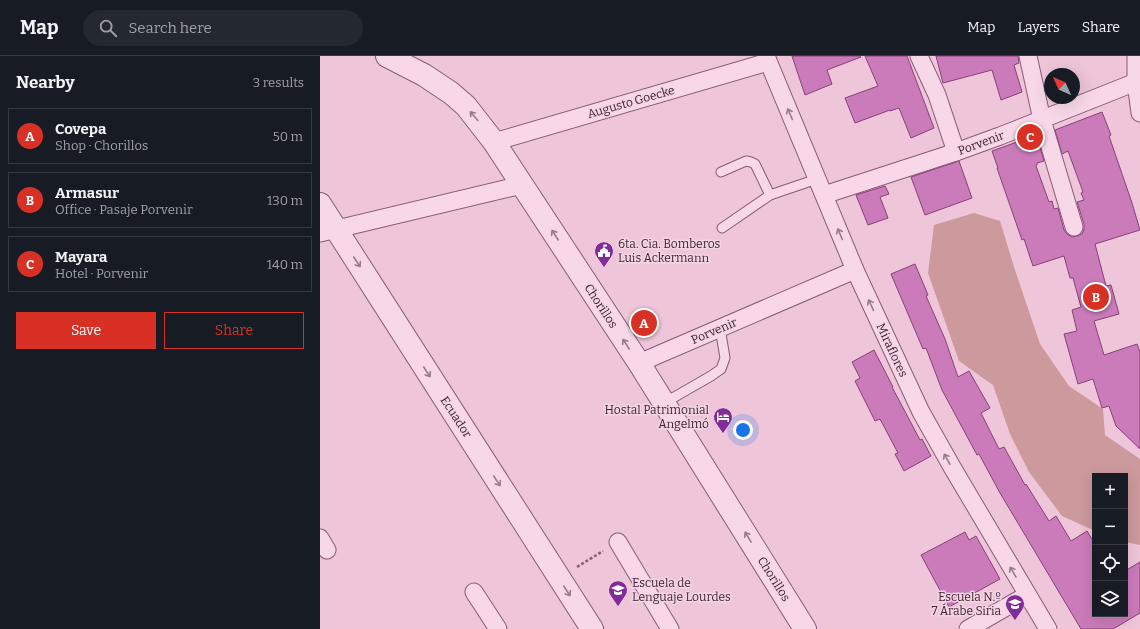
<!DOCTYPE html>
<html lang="en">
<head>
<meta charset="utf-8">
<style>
  :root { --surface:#171b24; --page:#242831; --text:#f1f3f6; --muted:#9ea1a6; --line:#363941; --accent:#d93025 }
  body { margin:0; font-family:Bitter,serif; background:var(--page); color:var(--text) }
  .controls { position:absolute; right:12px; bottom:12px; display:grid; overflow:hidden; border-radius:0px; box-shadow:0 4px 16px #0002 }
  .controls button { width:36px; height:36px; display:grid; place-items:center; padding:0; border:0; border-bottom:1px solid var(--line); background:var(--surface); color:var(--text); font:20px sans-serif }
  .compass { position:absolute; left:724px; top:12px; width:36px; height:36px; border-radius:50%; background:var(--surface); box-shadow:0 4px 16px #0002; rotate:315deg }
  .you { position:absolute; left:423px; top:374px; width:14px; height:14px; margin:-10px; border:3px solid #fff; border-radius:50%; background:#1a73e8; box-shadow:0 0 0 6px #1a73e833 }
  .badge { display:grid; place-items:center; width:26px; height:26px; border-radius:50%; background:var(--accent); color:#fff; font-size:13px; font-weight:700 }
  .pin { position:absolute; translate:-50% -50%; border:2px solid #fff; box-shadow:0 1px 4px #0006 }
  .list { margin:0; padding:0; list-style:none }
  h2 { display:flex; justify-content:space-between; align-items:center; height:52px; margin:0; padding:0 16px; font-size:17px }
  h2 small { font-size:13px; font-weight:400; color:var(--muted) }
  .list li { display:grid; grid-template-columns:26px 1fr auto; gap:12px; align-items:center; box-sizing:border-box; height:56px; margin:0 8px 8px; padding:0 8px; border:1px solid var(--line); border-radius:0px }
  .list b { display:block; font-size:15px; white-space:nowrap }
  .list p { margin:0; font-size:13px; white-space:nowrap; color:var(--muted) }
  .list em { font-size:13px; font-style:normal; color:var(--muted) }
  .actions { display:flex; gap:8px; padding:12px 16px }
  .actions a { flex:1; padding:9px 0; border:1px solid var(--accent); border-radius:0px; text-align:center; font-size:14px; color:var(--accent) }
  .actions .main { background:var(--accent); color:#fff }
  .icon { flex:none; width:22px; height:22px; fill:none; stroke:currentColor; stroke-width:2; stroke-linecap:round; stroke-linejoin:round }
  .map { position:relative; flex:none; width:820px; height:573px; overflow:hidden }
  header { display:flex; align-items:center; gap:24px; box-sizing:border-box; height:56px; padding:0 20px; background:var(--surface); border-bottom:1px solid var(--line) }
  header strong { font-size:19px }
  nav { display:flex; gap:22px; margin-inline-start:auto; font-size:14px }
  .search { width:280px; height:36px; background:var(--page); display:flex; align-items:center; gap:10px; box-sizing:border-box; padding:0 14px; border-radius:22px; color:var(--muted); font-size:15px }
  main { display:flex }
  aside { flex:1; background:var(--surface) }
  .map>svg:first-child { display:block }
  .green { fill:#cc999d }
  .building { fill:#cb7bba; stroke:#874179 }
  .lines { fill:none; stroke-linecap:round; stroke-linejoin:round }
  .service-casing { stroke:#885b79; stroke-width:11 }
  .minor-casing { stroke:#885b79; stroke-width:19 }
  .tertiary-casing { stroke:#885b79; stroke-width:24 }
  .path { stroke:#885b79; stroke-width:2.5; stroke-dasharray:3 2; stroke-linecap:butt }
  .service { stroke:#f8d8e8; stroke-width:9 }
  .minor { stroke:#f8d8e8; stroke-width:17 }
  .tertiary { stroke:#f8d8e8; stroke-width:22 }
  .oneway { stroke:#987c8c }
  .labels { text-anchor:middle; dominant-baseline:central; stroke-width:3; stroke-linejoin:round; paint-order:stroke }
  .street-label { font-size:12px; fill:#391f31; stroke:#f5d4e4 }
  .poi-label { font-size:12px; fill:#391f31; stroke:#f5d4e4; text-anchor:start }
</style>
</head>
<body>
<header>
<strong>Map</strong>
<div class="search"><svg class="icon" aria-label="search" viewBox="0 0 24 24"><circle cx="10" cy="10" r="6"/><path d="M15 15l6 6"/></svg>Search here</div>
<nav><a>Map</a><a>Layers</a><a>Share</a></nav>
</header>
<main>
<aside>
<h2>Nearby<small>3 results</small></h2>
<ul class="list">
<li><span class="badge">A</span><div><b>Covepa</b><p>Shop · Chorillos</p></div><em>50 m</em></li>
<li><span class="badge">B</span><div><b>Armasur</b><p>Office · Pasaje Porvenir</p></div><em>130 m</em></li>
<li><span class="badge">C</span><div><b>Mayara</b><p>Hotel · Porvenir</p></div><em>140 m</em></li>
</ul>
<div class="actions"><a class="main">Save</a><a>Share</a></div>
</aside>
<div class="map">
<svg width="820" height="573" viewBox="0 0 820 573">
  <rect width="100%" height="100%" fill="#eec5d9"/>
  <!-- green -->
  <path class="green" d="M654 157 680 165 694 211 720 288 749 330 783 353 785 379 820 403V489L805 486V420H775V475L742 460 709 416 690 378 673 329 639 305 608 217 614 169Z"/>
  <!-- building -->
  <g class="building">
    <path d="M472 0H540L541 1 507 14 512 28 485 39Z"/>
    <path d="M545 0H587L614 72 591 82 579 52 570 55V54L535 67 525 42 558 30Z"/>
    <path d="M616 0H698L699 7 694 9 702 36 681 44 672 14 623 27Z"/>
    <path d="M782 56 791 79 789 80 812 147 820 174 775 188 786 230 791 229 799 258 774 265 784 299 817 288 820 296V393L796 370 789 350 782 352 773 323 758 328 744 278 757 275 752 254 761 251 753 222H750L744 200 713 210 704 183 702 184 677 112H678L672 95 708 82V85L717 81 724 105 717 107V109L716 110 729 146 732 145 734 153 738 152 744 174 747 178 752 181 757 180 762 178 764 173V168L757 146 764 144 761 137 763 136 748 95 742 98 735 74Z"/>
    <path d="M639 105 652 142 605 159 591 121Z"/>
    <path d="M565 130 569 138 560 141 568 162 548 169 536 139Z"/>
    <path d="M595 208 608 239 606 240 625 283 638 321 649 315 670 352 661 357 679 393 684 391 705 429 706 428 729 465 736 460 751 485 767 475 775 488V558H805V515L820 506V557L793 573H761L680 437 659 398 657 399 622 334 606 292 603 293 571 218Z"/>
    <path d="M554 294 573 331H572L600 384 602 383 611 400 584 415 575 398 578 397 560 363 555 365 535 325 540 322 532 306Z"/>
    <path d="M645 476 649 484 656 480 680 523 629 551 601 499Z"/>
  </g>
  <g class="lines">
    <!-- service casing -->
    <g class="service-casing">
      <g id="service">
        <path d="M401 116 426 105 431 106 435 108 450 139"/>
        <path d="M402 172 450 139 497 123"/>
        <path d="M344 347 391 320 401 313 405 302 400 272"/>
      </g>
    </g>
    <!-- minor casing -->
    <g class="minor-casing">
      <g id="minor">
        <path d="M446 0 535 214 601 356 632 411 728 573"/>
        <path d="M599 0 617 39 636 96"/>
        <path d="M708 0 722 64 754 171"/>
        <path d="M816 0V26L820 57"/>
        <path d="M174 86 448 6"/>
        <path d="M504 139 636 96 680 80 816 26"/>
        <path d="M0 177 202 129"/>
        <path d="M319 307 535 214"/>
        <path d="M0 482 7 494"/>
        <path d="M298 486 350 573"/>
        <path d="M154 536 178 573"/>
        <path d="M648 573 707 539"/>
      </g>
    </g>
    <!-- tertiary casing -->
    <g class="tertiary-casing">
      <g id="tertiary">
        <path d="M67 0 104 19 131 37 146 50 174 86 319 307 485 573"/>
        <path d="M0 148 272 573"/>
      </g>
    </g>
    <!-- path -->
    <path class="path" d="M257 511 283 495"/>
    <!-- service -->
    <use href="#service" class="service"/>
    <!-- minor -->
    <use href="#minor" class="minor"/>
    <!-- tertiary -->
    <use href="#tertiary" class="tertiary"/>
  </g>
  <!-- one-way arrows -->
  <defs><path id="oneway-shaft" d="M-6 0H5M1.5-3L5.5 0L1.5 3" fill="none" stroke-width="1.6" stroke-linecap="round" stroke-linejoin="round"/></defs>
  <g class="oneway">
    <use href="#oneway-shaft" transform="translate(470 58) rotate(-113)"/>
    <use href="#oneway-shaft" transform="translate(154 60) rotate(-130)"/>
    <use href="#oneway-shaft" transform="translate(520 178) rotate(-113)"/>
    <use href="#oneway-shaft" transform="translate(235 179) rotate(-123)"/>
    <use href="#oneway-shaft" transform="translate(37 206) rotate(57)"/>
    <use href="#oneway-shaft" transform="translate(551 249) rotate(-115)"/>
    <use href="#oneway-shaft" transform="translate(306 288) rotate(-123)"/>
    <use href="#oneway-shaft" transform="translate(107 316) rotate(57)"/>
    <use href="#oneway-shaft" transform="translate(627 403) rotate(-119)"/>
    <use href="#oneway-shaft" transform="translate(177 425) rotate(57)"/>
    <use href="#oneway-shaft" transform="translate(428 481) rotate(-122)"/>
    <use href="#oneway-shaft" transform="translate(693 516) rotate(-120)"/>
    <use href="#oneway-shaft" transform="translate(247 535) rotate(57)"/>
  </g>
  <!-- icons -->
  <defs>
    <g id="civic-pin" transform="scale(1)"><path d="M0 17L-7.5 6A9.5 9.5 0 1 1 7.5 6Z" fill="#812c97" stroke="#f5d4e4"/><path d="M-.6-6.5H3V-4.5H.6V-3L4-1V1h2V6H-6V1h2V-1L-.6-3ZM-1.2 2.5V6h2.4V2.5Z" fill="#fff"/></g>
    <g id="hotel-pin" transform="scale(1)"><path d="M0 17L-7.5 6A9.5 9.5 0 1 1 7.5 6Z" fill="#812c97" stroke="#f5d4e4"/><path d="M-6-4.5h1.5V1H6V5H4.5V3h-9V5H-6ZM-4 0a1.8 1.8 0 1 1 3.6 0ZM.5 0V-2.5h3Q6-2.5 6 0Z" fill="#fff"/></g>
    <g id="school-pin" transform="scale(1)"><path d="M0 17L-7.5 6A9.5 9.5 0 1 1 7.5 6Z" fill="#812c97" stroke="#f5d4e4"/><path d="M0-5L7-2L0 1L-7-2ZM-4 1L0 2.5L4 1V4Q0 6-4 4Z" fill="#fff"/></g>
  </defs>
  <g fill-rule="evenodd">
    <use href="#civic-pin" x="284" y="195"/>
    <use href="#hotel-pin" x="403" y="361"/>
    <use href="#school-pin" x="298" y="534"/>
    <use href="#school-pin" x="695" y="548"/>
  </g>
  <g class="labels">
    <!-- street labels -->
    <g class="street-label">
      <text transform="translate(311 46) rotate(-16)">Augusto Goecke</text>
      <text transform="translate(661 87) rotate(-20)">Porvenir</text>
      <text transform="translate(281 250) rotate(57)">Chorillos</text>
      <text transform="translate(394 275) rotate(-23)">Porvenir</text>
      <text transform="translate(572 294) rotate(65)">Miraflores</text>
      <text transform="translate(136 361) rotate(57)">Ecuador</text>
      <text transform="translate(454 523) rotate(58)">Chorillos</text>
    </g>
    <!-- poi labels -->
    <g class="poi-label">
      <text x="298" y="188">6ta. Cia. Bomberos<tspan x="298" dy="14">Luis Ackermann</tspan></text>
      <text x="389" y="354" text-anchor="end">Hostal Patrimonial<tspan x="389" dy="14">Angelmó</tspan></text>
      <text x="312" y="527">Escuela de<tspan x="312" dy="14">Lenguaje Lourdes</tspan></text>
      <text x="681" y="541" text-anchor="end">Escuela N.º<tspan x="681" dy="14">7 Árabe Siria</tspan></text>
    </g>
  </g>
</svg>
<div class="controls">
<button>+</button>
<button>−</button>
<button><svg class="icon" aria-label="locate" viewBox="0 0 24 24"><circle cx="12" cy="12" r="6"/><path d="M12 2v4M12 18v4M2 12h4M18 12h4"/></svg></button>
<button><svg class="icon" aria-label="layers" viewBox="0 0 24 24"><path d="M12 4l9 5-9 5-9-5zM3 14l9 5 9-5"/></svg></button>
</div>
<svg class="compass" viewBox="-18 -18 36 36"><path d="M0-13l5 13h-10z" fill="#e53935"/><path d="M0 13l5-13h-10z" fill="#9ea1a6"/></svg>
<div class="you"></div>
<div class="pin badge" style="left:324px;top:267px">A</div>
<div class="pin badge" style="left:776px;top:241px">B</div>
<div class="pin badge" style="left:710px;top:81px">C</div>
</div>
</main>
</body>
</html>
